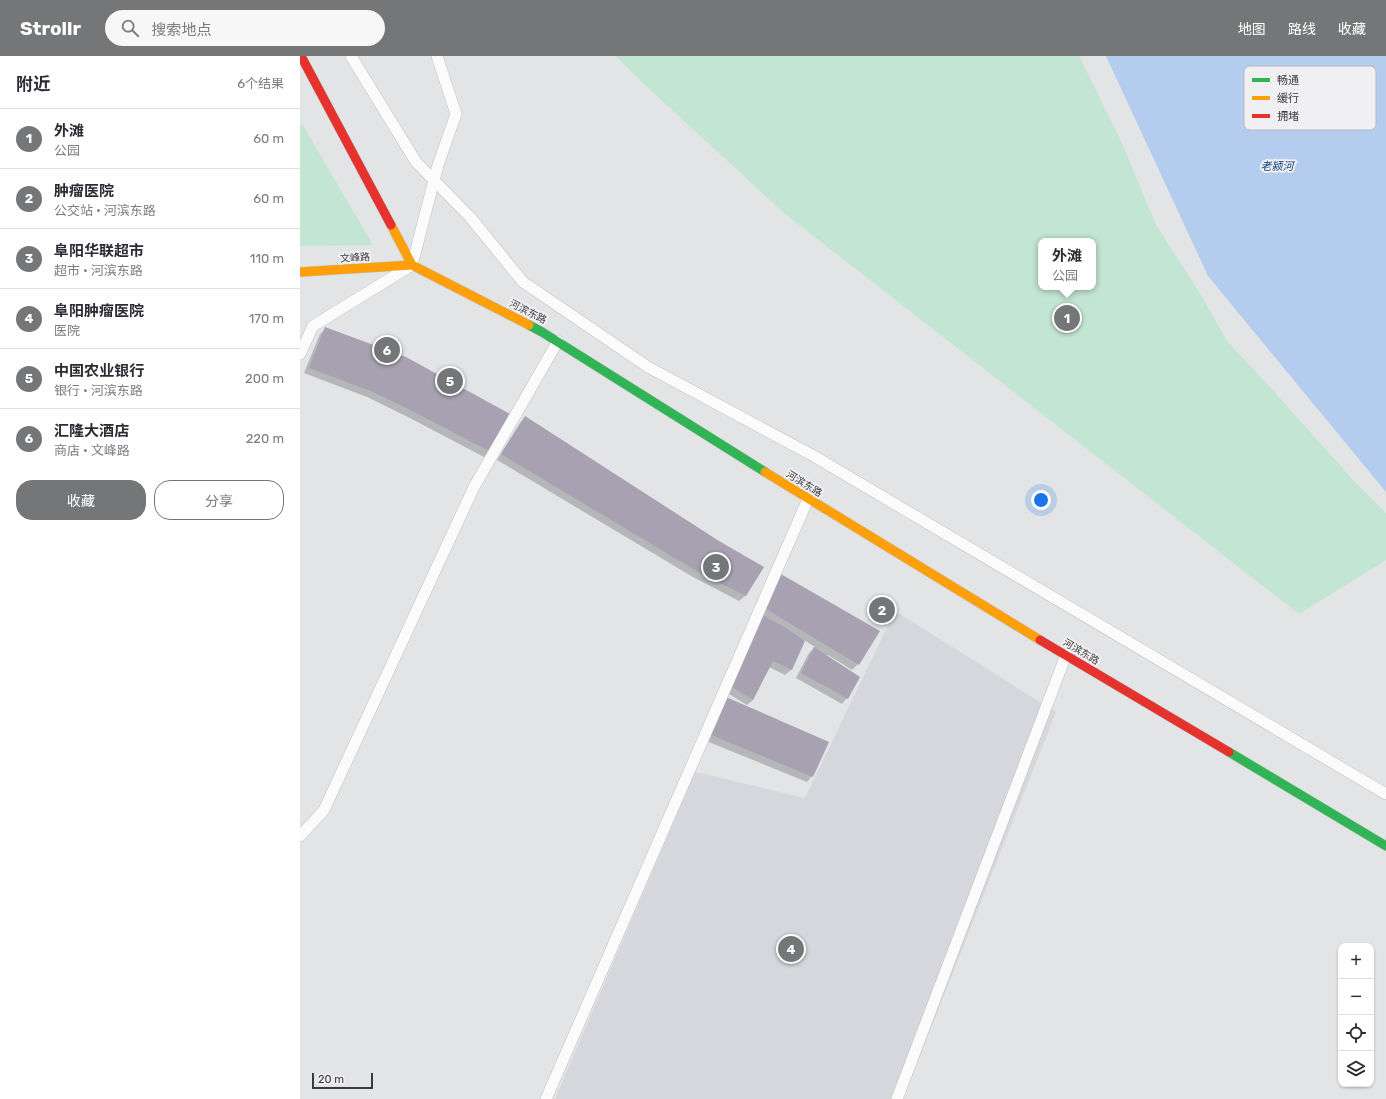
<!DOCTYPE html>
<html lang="zh">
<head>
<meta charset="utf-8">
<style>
  :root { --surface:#fff; --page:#f7f7f7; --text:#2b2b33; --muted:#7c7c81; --line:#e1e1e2; --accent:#757677 }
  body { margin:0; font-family:Rubik,"Noto Sans SC",sans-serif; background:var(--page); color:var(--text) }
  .controls { position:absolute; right:12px; bottom:12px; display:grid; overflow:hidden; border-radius:8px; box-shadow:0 1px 3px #0004 }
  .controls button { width:36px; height:36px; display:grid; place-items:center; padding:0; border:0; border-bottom:1px solid var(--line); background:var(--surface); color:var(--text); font:20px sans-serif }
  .scale { position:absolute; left:12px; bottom:10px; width:61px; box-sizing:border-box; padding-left:4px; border:2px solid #3a3a3c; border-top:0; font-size:11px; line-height:14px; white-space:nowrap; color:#3a3a3c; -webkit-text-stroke:3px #f0f0f3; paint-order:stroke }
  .you { position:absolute; left:741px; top:444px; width:14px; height:14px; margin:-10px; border:3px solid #fff; border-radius:50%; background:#1a73e8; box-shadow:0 0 0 6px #1a73e833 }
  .badge { display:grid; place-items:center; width:26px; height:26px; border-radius:50%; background:var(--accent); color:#fff; font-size:13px; font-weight:700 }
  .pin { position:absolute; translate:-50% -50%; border:2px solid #fff; box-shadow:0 1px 4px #0006 }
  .popup { position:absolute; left:738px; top:182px; width:58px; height:52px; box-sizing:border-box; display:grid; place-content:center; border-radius:8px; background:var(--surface); filter:drop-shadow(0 1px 3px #0005); font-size:13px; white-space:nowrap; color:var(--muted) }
  .popup b { font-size:15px; color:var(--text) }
  .popup::after { content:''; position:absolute; left:50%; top:100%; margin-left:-8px; border:8px solid transparent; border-top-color:var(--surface) }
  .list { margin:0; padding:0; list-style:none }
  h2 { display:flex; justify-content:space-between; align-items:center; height:52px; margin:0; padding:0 16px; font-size:17px }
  h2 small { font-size:13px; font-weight:400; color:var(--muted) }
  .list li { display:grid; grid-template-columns:26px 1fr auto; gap:12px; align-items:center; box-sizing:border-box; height:60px; padding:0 16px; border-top:1px solid var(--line) }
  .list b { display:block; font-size:15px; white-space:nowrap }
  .list p { margin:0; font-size:13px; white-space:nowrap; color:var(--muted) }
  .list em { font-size:13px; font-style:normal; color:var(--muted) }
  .actions { display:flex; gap:8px; padding:12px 16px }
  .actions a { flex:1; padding:9px 0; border:1px solid var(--accent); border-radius:16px; text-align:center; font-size:14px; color:var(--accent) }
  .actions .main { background:var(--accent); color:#fff }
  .icon { flex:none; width:22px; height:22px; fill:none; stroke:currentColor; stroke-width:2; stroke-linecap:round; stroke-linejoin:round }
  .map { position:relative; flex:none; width:1086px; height:1043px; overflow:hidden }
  header { display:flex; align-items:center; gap:24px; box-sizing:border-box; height:56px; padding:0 20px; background:var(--accent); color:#fff }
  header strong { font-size:19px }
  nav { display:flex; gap:22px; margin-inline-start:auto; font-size:14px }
  .search { width:280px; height:36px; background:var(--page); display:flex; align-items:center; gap:10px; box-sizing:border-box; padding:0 14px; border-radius:22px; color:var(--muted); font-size:15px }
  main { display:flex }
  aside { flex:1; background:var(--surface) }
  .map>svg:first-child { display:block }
  .built { fill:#d6d7dd }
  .green { fill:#c3e5d3; fill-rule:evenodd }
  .water { fill:#b4cced }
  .shadow { fill:#0003 }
  .building { fill:#a8a1b1 }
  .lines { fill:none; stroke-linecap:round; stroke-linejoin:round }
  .lane-casing { stroke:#bfc0c1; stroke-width:12 }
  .fast-casing { stroke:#bfc0c1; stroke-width:10 }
  .slow-casing { stroke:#bfc0c1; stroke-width:10 }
  .jam-casing { stroke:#bfc0c1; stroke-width:10 }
  .lane { stroke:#fbfbfb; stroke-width:11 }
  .fast { stroke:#30b455; stroke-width:9 }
  .slow { stroke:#ff9f0a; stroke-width:9 }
  .jam { stroke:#e5322d; stroke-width:9 }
  .labels { text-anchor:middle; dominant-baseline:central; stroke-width:4; stroke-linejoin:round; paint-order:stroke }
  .street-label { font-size:10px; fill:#3a3a3c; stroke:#f0f0f3 }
  .water-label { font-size:11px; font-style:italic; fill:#053c7f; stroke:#f0f0f3 }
  .key { fill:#f0f0f3; stroke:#b9b9bc; stroke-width:1 }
  .key-label { font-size:11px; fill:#3a3a3c }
</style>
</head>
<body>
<header>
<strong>Strollr</strong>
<div class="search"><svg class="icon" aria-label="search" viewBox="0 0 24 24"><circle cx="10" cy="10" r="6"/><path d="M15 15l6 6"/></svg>搜索地点</div>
<nav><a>地图</a><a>路线</a><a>收藏</a></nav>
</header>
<main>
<aside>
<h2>附近<small>6个结果</small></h2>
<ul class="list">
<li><span class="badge">1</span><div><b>外滩</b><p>公园</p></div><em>60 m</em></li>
<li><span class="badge">2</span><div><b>肿瘤医院</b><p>公交站 · 河滨东路</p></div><em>60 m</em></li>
<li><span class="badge">3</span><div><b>阜阳华联超市</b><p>超市 · 河滨东路</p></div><em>110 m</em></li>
<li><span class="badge">4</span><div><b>阜阳肿瘤医院</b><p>医院</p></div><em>170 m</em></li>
<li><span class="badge">5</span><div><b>中国农业银行</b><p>银行 · 河滨东路</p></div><em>200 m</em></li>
<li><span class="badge">6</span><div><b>汇隆大酒店</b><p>商店 · 文峰路</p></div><em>220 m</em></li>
</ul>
<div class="actions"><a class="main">收藏</a><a>分享</a></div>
</aside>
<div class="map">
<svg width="1086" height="1043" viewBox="0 0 1086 1043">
  <rect width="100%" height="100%" fill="#e3e4e5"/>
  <!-- built -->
  <path class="built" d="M595 555 756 656 603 1043H255L395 716 505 742Z"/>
  <!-- green -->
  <g class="green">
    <path d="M316 0H779L822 87 855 167 901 239 927 285 970 331 1053 424 1086 457V504L999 558 484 157 332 17ZM741 185H793V231H741Z"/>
    <path d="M2 68 73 189 0 190V71Z"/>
  </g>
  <!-- water -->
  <path class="water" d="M806 0H1086V436L908 220Z"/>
  <!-- shadow -->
  <g class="shadow">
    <path d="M26 272 190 396 184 401 106 360 67 341 4 317 20 278Z"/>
    <path d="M225 361 418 486 463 511 445 540 439 545 393 521 197 404 220 367Z"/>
    <path d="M474 523 558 608 552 614 528 599 527 600 547 642 542 648 496 622 509 597 515 591 504 584 491 614 485 619 469 611 453 644 447 649 424 635Z"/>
    <path d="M426 642 512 720 507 726 404 684Z"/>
  </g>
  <!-- building -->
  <g class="building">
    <path d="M25 271 106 301 210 358 191 396 112 355 73 336 9 312Z"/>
    <path d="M225 360 419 485 464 511 446 540 398 516 201 398Z"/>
    <path d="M479 517 580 575 559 609 461 550Z"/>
    <path d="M459 557 486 572 505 585 492 614 473 605 453 644 428 629Z"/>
    <path d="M514 591 560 621 548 643 501 617Z"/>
    <path d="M426 641 529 686 513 721 409 678Z"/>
  </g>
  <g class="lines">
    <!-- lane casing -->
    <g class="lane-casing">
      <g id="lane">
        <path d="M51 0 116 106 170 161 223 226 348 311 512 399 1086 738"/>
        <path d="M0 298 13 270 112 209 138 109 156 58 137 0"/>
        <path d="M0 780 24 754 174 431 258 285"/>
        <path d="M246 1043 508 443"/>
        <path d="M597 1043 766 599"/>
      </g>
    </g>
    <!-- fast casing -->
    <g class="fast-casing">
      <g id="fast">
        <path d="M229 269 242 276 465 416"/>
        <path d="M929 696 1086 790"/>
      </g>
    </g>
    <!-- slow casing -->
    <g class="slow-casing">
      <g id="slow">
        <path d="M91 169 112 209 229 269"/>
        <path d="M0 216 112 209"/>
        <path d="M465 416 740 584"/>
      </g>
    </g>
    <!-- jam casing -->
    <g class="jam-casing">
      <g id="jam">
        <path d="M1 0 91 169"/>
        <path d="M740 584 929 696"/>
      </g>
    </g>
    <!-- lane -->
    <use href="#lane" class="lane"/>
    <!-- fast -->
    <use href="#fast" class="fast"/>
    <!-- slow -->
    <use href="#slow" class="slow"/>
    <!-- jam -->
    <use href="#jam" class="jam"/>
  </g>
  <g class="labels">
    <!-- street labels -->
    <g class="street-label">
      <text transform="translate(55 202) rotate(-4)">文峰路</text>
      <text transform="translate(228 256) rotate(27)">河滨东路</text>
      <text transform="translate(504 428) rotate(32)">河滨东路</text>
      <text transform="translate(781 596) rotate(31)">河滨东路</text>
    </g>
    <!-- water labels -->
    <g class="water-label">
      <text x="977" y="110">老颍河</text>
    </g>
  </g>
  <!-- legend -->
  <rect x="944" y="10" width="132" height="64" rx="6" class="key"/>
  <rect x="952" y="22" width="18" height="4" fill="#30b455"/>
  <rect x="952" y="40" width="18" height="4" fill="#ff9f0a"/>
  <rect x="952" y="58" width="18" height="4" fill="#e5322d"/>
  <g class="key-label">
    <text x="977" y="28">畅通</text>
    <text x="977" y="46">缓行</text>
    <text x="977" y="64">拥堵</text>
  </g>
</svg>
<div class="controls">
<button>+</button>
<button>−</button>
<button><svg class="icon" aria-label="locate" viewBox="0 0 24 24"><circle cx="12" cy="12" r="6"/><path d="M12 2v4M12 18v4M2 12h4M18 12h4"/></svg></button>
<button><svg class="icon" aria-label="layers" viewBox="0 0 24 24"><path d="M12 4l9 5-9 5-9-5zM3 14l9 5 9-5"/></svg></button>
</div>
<div class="scale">20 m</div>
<div class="you"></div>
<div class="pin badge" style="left:767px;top:262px">1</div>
<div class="popup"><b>外滩</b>公园</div>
<div class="pin badge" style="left:582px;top:554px">2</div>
<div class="pin badge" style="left:416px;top:511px">3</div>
<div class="pin badge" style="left:491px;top:893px">4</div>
<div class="pin badge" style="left:150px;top:325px">5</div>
<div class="pin badge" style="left:87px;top:294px">6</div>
</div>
</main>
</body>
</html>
